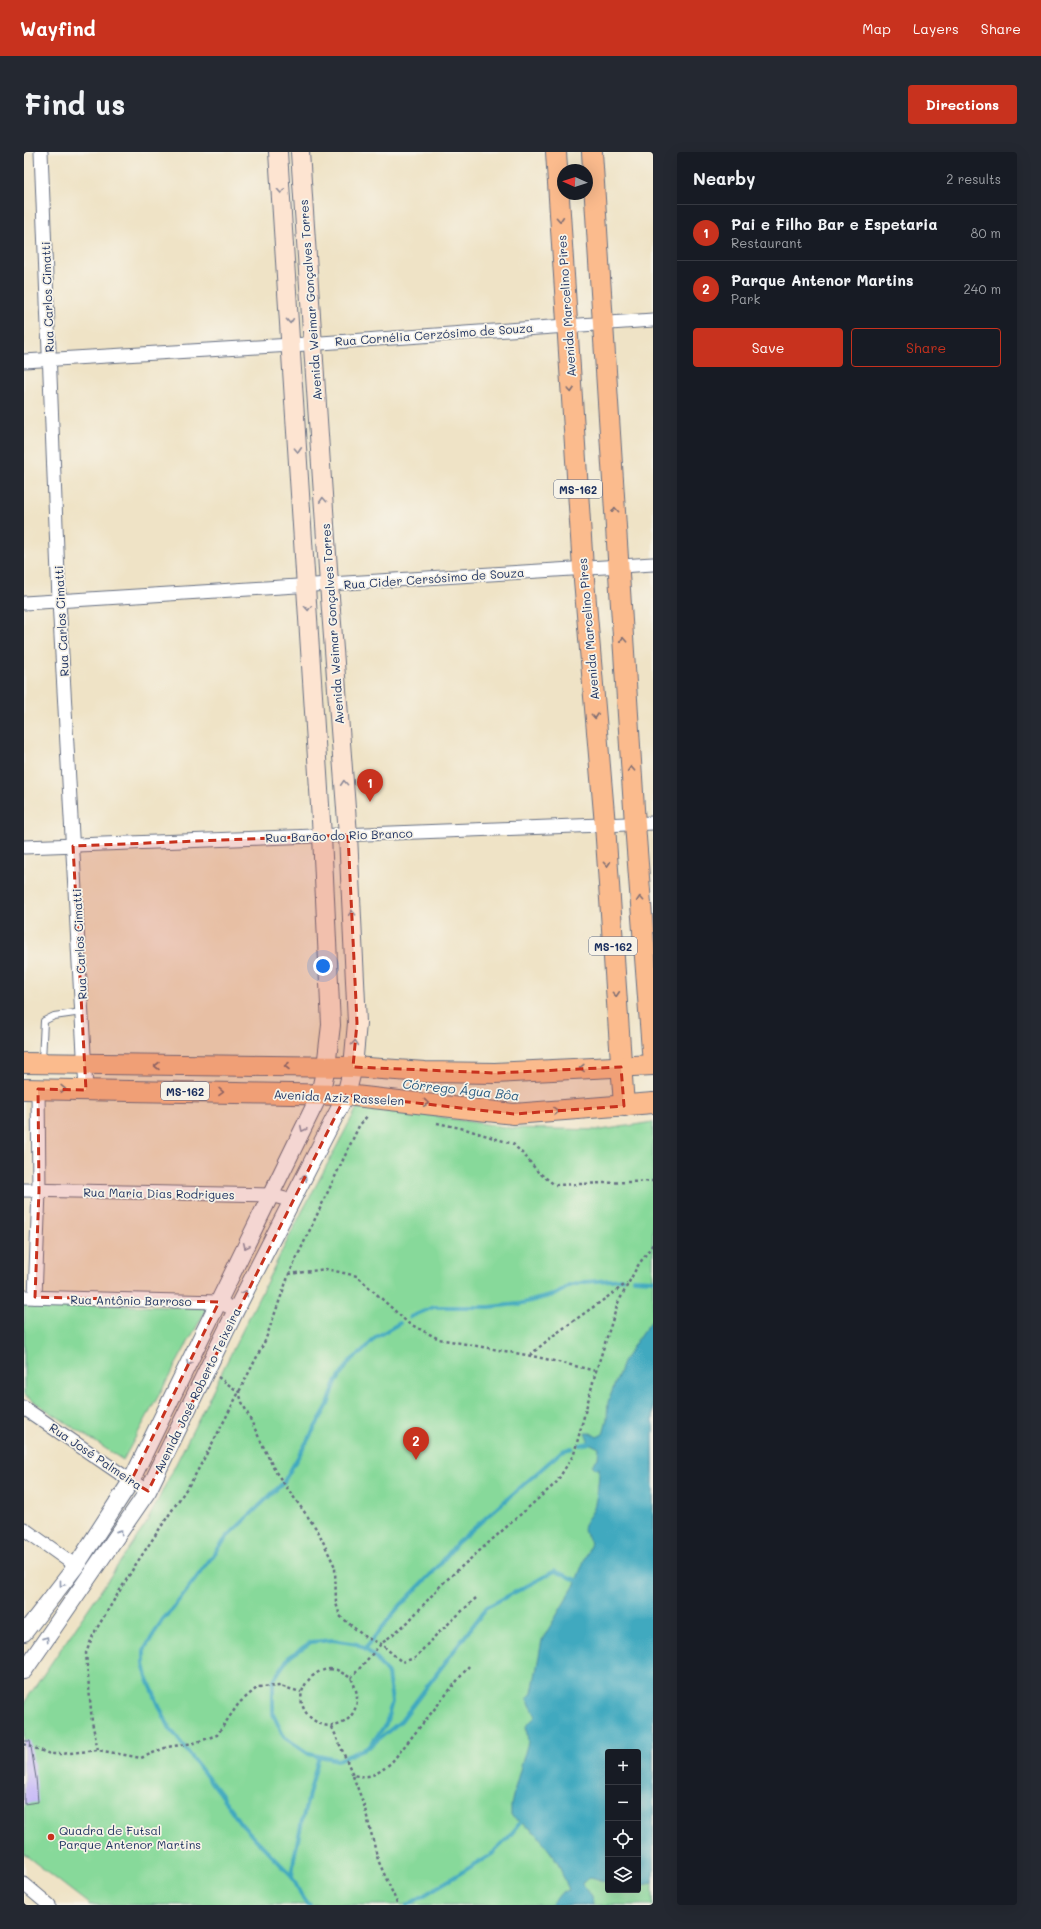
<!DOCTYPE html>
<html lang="en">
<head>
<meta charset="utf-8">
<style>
  :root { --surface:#171b24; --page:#242831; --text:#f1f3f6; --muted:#9ea1a6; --line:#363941; --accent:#c8321e }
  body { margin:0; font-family:Mali,sans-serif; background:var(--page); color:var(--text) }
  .controls { position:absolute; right:12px; bottom:12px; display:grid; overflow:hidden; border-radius:4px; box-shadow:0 4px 16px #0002 }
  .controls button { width:36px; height:36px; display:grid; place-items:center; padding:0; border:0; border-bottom:1px solid var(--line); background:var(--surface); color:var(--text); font:20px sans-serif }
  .compass { position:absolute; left:533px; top:12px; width:36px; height:36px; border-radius:50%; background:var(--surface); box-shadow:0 4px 16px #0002; rotate:273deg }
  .you { position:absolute; left:299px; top:814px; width:14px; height:14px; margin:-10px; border:3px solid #fff; border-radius:50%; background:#1a73e8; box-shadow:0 0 0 6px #1a73e833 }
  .badge { display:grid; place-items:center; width:26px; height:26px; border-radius:50%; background:var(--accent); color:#fff; font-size:13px; font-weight:700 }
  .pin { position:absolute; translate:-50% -33px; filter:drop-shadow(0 1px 2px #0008) }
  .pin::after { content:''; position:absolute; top:21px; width:14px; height:12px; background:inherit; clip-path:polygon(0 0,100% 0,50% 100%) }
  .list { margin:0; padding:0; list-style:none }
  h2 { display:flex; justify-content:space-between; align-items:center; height:52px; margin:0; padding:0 16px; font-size:17px }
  h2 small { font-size:13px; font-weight:400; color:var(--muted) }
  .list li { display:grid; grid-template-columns:26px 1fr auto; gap:12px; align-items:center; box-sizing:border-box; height:56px; padding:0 16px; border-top:1px solid var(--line) }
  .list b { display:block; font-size:15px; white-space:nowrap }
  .list p { margin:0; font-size:13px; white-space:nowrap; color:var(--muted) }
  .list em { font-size:13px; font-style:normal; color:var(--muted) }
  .actions { display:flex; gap:8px; padding:12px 16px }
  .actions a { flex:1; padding:9px 0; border:1px solid var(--accent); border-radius:4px; text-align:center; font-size:14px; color:var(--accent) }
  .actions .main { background:var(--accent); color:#fff }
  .icon { flex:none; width:22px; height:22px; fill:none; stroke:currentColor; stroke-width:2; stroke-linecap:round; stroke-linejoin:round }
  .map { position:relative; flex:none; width:629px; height:1753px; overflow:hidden; border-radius:4px }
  header { display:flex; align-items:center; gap:24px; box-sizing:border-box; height:56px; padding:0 20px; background:var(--accent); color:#fff }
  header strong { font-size:19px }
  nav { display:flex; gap:22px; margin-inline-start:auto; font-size:14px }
  .intro { display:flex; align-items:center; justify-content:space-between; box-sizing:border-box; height:96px; padding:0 24px }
  h1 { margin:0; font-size:28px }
  .button { padding:10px 18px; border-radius:4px; background:var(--accent); color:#fff; font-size:14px; font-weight:700 }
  main { display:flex; gap:24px; padding:0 24px }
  aside { flex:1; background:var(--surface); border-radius:4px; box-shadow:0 4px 16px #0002 }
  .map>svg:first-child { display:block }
  .green { fill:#87d99a; stroke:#51847c; fill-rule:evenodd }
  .water { fill:#3fa9bf; stroke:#2d6c8e }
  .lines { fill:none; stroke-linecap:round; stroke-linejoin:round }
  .stream { stroke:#3fa9bf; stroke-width:4 }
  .building { fill:#bfb0fa }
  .service-casing { stroke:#656e82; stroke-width:8 }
  .minor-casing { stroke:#656e82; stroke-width:15 }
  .tertiary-casing { stroke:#656e82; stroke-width:18 }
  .secondary-casing { stroke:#656e82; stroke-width:20 }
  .primary-casing { stroke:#656e82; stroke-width:22 }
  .path { stroke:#656e82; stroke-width:2.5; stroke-dasharray:3 3; stroke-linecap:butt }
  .service { stroke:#fff; stroke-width:6 }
  .minor { stroke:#fff; stroke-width:13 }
  .tertiary { stroke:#fff; stroke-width:16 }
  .secondary { stroke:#fde4d1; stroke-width:18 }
  .primary { stroke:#fbbb8d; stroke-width:20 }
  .oneway { stroke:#8c8a98 }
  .oneway2 { stroke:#806e73 }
  .oneway3 { stroke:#8d97ae }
  .marked { fill:#c8321e; fill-opacity:0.2; stroke:#c8321e; stroke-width:3; stroke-dasharray:8 5; stroke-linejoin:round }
  .poi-dot { fill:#c8321e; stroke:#f7f3e8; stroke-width:1.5 }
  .labels { text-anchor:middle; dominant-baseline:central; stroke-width:3.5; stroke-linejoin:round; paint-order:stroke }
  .shield { fill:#f7f3e8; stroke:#5d6a87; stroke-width:1 }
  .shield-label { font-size:11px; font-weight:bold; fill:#1b2f5e }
  .street-label { font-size:12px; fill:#1b2f5e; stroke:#f7f3e8 }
  .poi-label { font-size:12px; fill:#1b2f5e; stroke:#f7f3e8; text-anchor:start }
  .water-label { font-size:13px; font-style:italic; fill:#285a80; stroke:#f7f3e8 }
</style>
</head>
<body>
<header>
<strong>Wayfind</strong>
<nav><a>Map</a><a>Layers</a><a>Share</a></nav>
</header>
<div class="intro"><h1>Find us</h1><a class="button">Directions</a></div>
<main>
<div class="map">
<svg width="629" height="1753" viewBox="0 0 629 1753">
  <rect width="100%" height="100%" fill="#f7f3e8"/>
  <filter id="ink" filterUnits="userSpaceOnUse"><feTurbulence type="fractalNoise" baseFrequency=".025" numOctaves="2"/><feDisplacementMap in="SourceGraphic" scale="8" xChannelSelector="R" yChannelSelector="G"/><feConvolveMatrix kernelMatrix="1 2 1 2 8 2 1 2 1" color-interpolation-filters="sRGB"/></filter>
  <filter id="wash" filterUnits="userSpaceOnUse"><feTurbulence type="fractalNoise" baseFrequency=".012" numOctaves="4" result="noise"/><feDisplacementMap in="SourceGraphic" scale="16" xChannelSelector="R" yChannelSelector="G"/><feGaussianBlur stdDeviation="0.9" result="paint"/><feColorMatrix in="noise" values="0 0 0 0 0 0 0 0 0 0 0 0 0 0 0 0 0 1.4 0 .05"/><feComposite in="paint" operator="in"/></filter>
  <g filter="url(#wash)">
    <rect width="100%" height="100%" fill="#efe3c6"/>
    <!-- green -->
    <g class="green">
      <path d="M333 956H361L486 976 577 978 629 970V1753H66L0 1702V1551L122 1372 270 1075ZM584 1600H614V1738H584Z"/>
      <path d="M0 1151 183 1156 99 1308 0 1243Z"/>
    </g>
    <!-- water -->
    <path class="water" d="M629 1167V1731L614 1734V1600H584V1730L567 1725 558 1731 568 1744 569 1753H527L538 1740 545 1738 533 1709 513 1682 487 1664V1653L492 1632 504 1590 502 1574 512 1564 503 1547 508 1541 518 1488 550 1434 567 1391 559 1377C561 1368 564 1367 568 1360 573 1351 575 1326 575 1316L572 1317 568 1313 574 1306 575 1296 565 1291 561 1281H567L573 1285 579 1282 583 1267 584 1250 600 1208 618 1181Z"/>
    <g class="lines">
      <!-- stream -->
      <g class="stream">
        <path d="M610 1127 629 1128"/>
        <path d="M386 1165 410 1155H466L495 1152 533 1142 545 1134 561 1130 599 1127"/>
        <path d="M556 1293 565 1291"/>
        <path d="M341 1497 373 1457 413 1416 433 1391 538 1299 548 1296"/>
        <path d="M345 1595 362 1572 368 1550 364 1522 348 1502 333 1492 309 1488 287 1490 264 1506 249 1529V1562L260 1585 285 1602 314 1608 345 1595 377 1569 463 1455 531 1419 552 1428"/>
        <path d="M268 1724 217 1672 196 1642 145 1575 135 1554 123 1525 120 1512V1498L139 1467 148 1458 203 1385 259 1331 304 1253 311 1232 326 1209 338 1200 352 1185 376 1171"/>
        <path d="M286 1753 279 1747 268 1724 270 1706 278 1669 295 1604"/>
        <path d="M384 1753 468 1702 484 1686 496 1671"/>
      </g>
    </g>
    <g id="blocks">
      <!-- building -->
      <path class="building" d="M0 1589H6L12 1626 14 1650 0 1652Z"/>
    </g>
  </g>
  <g filter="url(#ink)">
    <use href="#blocks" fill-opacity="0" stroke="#656e82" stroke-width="1"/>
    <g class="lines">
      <!-- service casing -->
      <g class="service-casing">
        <path id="service" d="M18 908 20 869 30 864 58 860"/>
      </g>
      <!-- minor casing -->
      <g class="minor-casing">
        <g id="minor">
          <path d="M17 0 35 448 62 938"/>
          <path d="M0 209 268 193 629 168"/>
          <path d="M0 451 629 412"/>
          <path d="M0 695 629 671"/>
          <path d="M0 1038 246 1043 269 1049"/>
          <path d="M0 1145 195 1150 212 1158"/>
          <path d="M11 1145 15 1039 14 937"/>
          <path d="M0 1256 107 1329 124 1339"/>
          <path d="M0 1377 52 1414"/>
          <path d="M0 1732 25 1753"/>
        </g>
      </g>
      <!-- tertiary casing -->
      <g class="tertiary-casing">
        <g id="tertiary">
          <path d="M0 1481 52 1414 107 1329 296 942"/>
          <path d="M0 1519 124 1339 212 1158 322 943"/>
        </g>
      </g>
      <!-- secondary casing -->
      <g class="secondary-casing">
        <g id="secondary">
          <path d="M254 0 298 684 307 873 302 915 296 942"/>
          <path d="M276 0 305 432 324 683 333 871 329 915 322 943"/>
        </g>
      </g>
      <!-- primary casing -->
      <g class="primary-casing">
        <g id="primary">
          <path d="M532 0 559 416 581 673 600 954"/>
          <path d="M568 0 611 672 629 912"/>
          <path d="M0 911 329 915 401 920 471 921 629 913"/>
          <path d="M0 937 322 943 490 962 629 951"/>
        </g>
      </g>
      <!-- path -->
      <g class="path">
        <path d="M413 971 441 977 489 992 502 1005 514 1020 531 1033 629 1029"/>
        <path d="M265 1122 302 1117 333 1124 384 1171 415 1187 513 1205 572 1219"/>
        <path d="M506 1203 530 1183 603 1131"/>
        <path d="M194 1225 215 1240 218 1250 251 1319 294 1379 311 1415 312 1451 316 1464 341 1485 357 1492 378 1510 391 1506 409 1486 452 1446"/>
        <path d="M306 1517 313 1518 327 1526C333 1537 336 1549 329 1561 308 1593 261 1559 283 1530 289 1522 296 1518 306 1517Z"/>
        <path d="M327 1526 357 1492 384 1470 418 1432 532 1331 550 1302 572 1219 594 1151 613 1115 629 1092"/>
        <path d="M308 1575 329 1623C347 1627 353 1622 367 1611L445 1514"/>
        <path d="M0 1592 26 1602H37L74 1598 117 1606 143 1595 170 1591 193 1583 215 1551 234 1535 256 1534 277 1540"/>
        <path d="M74 1598 68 1570 62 1501 70 1481 112 1412 169 1327 196 1277 241 1189 265 1122 335 974 344 963"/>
        <path d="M329 1624 340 1653 354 1708 374 1753"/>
      </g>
      <!-- service -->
      <use href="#service" class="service"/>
      <!-- minor -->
      <use href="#minor" class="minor"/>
      <!-- tertiary -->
      <use href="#tertiary" class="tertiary"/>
      <!-- secondary -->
      <use href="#secondary" class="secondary"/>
      <!-- primary -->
      <use href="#primary" class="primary"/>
    </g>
    <!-- one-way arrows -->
    <defs><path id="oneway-chevron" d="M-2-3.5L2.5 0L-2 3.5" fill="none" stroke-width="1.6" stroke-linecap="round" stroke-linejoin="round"/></defs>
    <g class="oneway">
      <use href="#oneway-chevron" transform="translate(257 39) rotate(86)"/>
      <use href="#oneway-chevron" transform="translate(266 169) rotate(86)"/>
      <use href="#oneway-chevron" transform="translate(274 298) rotate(87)"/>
      <use href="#oneway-chevron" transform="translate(299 348) rotate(-94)"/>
      <use href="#oneway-chevron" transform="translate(284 456) rotate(86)"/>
      <use href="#oneway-chevron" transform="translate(320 631) rotate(-94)"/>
      <use href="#oneway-chevron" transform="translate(328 761) rotate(-93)"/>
      <use href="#oneway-chevron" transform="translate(331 891) rotate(-85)"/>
    </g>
    <g class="oneway2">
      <use href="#oneway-chevron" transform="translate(536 67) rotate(86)"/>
      <use href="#oneway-chevron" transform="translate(547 238) rotate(86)"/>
      <use href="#oneway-chevron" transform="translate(591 358) rotate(-94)"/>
      <use href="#oneway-chevron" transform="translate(599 488) rotate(-93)"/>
      <use href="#oneway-chevron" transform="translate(571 564) rotate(85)"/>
      <use href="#oneway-chevron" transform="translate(607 617) rotate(-93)"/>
      <use href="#oneway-chevron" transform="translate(583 712) rotate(86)"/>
      <use href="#oneway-chevron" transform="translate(616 747) rotate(-94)"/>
      <use href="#oneway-chevron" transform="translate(592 842) rotate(86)"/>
      <use href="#oneway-chevron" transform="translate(133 914) rotate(-180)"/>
      <use href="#oneway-chevron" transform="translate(263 914) rotate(-180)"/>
      <use href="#oneway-chevron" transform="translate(558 916) rotate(178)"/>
      <use href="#oneway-chevron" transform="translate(39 937) rotate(1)"/>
      <use href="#oneway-chevron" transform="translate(197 940) rotate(1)"/>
      <use href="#oneway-chevron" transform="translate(402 951) rotate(6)"/>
      <use href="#oneway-chevron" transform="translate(532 959) rotate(-4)"/>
    </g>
    <g class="oneway3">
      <use href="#oneway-chevron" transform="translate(279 977) rotate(116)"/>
      <use href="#oneway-chevron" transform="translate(280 1026) rotate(-64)"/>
      <use href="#oneway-chevron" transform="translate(222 1094) rotate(115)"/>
      <use href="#oneway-chevron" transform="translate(221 1141) rotate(-63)"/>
      <use href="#oneway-chevron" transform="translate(165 1211) rotate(116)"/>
      <use href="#oneway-chevron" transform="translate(96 1380) rotate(-55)"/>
      <use href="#oneway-chevron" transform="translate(38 1432) rotate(128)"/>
      <use href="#oneway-chevron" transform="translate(22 1487) rotate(-55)"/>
    </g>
  </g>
  <!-- marked area -->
  <path class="marked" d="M324 683 333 871 329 915 471 921 597 915 600 954 490 962 322 943 124 1339 107 1329 195 1150 11 1145 15 1039 14 937 62 938 49 694Z"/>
  <!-- markers -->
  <circle class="poi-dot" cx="27" cy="1685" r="4"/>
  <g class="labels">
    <!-- shield labels -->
    <g class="shield">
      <rect x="530" y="328" width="48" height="18" rx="3"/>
      <rect x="565" y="785" width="48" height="18" rx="3"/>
      <rect x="137" y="930" width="48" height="18" rx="3"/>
    </g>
    <g class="shield-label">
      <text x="554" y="337">MS-162</text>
      <text x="589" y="794">MS-162</text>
      <text x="161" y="939">MS-162</text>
    </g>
    <!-- street labels -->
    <g class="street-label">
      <text transform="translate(23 145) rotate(-92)">Rua Carlos Cimatti</text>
      <text transform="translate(286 148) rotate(-94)">Avenida Weimar Gonçalves Torres</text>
      <text transform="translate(542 154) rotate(-94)">Avenida Marcelino Pires</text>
      <text transform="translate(410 182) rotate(-4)">Rua Cornélia Cerzósimo de Souza</text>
      <text transform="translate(410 426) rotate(-4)">Rua Cider Cersósimo de Souza</text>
      <text transform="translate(37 469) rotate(-93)">Rua Carlos Cimatti</text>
      <text transform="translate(308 472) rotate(-94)">Avenida Weimar Gonçalves Torres</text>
      <text transform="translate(564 477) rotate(-95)">Avenida Marcelino Pires</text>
      <text transform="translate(315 683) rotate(-2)">Rua Barão do Rio Branco</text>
      <text transform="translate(55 792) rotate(-93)">Rua Carlos Cimatti</text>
      <text transform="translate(315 945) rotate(3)">Avenida Aziz Rasselen</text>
      <text transform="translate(135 1041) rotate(1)">Rua Maria Dias Rodrigues</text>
      <text transform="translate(107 1148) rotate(1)">Rua Antônio Barroso</text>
      <text transform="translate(173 1238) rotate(-64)">Avenida José Roberto Teixeira</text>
      <text transform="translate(72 1304) rotate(34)">Rua José Palmeira</text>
    </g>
    <!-- poi labels -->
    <g class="poi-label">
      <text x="35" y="1678">Quadra de Futsal<tspan x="35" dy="14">Parque Antenor Martins</tspan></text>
    </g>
    <!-- water labels -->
    <g class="water-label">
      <text transform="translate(437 937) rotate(6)">Córrego Água Bôa</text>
    </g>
  </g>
</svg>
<div class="controls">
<button>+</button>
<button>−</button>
<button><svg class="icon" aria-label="locate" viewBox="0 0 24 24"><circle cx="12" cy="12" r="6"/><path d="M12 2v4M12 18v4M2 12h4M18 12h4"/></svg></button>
<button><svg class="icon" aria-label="layers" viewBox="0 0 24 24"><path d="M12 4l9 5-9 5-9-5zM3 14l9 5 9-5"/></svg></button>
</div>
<svg class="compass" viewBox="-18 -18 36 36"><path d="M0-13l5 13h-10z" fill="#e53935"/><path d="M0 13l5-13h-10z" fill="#9ea1a6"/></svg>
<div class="you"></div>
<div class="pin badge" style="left:346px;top:650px">1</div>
<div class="pin badge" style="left:392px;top:1308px">2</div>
</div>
<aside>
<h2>Nearby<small>2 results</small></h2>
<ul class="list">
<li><span class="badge">1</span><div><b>Pai e Filho Bar e Espetaria</b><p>Restaurant</p></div><em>80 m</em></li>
<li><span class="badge">2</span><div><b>Parque Antenor Martins</b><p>Park</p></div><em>240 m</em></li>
</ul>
<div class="actions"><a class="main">Save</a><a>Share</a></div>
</aside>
</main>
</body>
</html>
